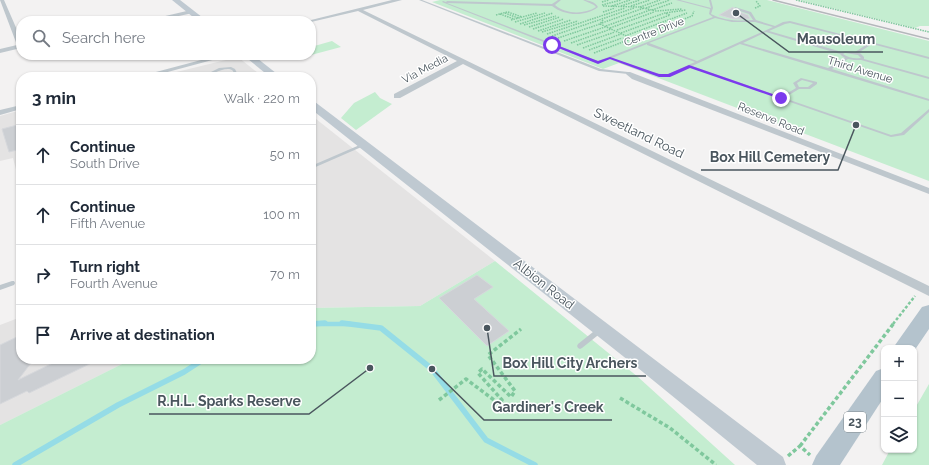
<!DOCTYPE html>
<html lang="en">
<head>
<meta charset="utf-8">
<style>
  :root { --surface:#fff; --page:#f6f6f7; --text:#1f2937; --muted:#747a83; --line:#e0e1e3 }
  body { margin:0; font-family:Raleway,sans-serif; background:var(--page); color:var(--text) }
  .controls { position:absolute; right:12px; bottom:12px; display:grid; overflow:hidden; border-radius:8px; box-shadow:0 1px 3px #0004 }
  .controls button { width:36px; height:36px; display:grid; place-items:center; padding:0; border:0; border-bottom:1px solid var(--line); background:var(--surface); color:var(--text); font:20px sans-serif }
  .stop { position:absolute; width:12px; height:12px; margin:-9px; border:3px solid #7c3aed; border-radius:50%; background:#fff }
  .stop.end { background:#7c3aed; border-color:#fff; box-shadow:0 1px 4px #0008 }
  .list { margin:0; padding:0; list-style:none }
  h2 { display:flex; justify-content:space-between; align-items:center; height:52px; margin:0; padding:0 16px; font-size:17px }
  h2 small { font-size:13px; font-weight:400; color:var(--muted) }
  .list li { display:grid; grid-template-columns:26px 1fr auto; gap:12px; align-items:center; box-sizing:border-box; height:60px; padding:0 16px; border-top:1px solid var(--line) }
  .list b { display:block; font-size:15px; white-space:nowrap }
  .list p { margin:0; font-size:13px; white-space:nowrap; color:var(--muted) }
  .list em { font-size:13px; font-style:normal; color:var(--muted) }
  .icon { flex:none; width:22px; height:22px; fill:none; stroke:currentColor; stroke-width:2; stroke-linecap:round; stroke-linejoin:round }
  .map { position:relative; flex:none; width:929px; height:465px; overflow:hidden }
  .search { position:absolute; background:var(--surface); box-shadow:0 1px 3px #0004; left:16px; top:16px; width:300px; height:44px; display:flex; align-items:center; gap:10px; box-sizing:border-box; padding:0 14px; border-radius:16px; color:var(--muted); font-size:15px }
  .panel { position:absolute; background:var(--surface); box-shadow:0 1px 3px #0004; left:16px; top:72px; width:300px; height:292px; border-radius:16px }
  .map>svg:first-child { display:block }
  .education { fill:#e4e3e3 }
  .green { fill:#c4edd0 }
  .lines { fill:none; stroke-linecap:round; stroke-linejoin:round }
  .stream-far1 { stroke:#95dce6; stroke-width:4.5 }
  .stream { stroke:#95dce6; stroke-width:5.5 }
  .building { fill:#cccfd3; stroke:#d6d8dc }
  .path-far2 { stroke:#7fc89d; stroke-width:1.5; stroke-dasharray:1.5 1; stroke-linecap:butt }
  .path-far1 { stroke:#7fc89d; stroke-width:2.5; stroke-dasharray:3 2; stroke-linecap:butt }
  .path { stroke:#7fc89d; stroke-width:3.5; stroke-dasharray:4 2.5; stroke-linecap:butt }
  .lane { fill:#bec7cd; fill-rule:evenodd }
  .street { fill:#bec7cd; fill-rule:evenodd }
  .secondary { fill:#bfc9d1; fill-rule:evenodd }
  .primary { fill:#b4c3cd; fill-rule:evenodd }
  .rail { stroke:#b4b7bb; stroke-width:1.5 }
  .route { fill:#7c3aed }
  .labels { text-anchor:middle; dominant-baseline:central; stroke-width:3; stroke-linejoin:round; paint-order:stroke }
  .far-street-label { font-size:11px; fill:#4a565e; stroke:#fff }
  .shield { fill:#fff; stroke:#80898e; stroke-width:1 }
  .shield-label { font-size:12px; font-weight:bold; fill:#4a565e }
  .street-label { font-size:13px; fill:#4a565e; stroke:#fff }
  .leader { fill:none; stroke:#4a565e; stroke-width:1.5 }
  .callout-dot { fill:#4a565e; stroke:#fff; stroke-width:1.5 }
  .callout-label { font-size:14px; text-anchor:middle; font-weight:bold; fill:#4a565e; stroke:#fff; stroke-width:3; stroke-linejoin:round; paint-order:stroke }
</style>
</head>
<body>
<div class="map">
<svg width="929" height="465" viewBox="0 0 929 465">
  <rect width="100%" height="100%" fill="#f3f2f2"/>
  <!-- education -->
  <g class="education">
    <path d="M238 57 263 77H156Z"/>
    <path d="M21 110V189L13 158 0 161V116Z"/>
    <path d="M311 115 495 261 420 306 311 308Z"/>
    <path d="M21 317V359H132L0 425V325Z"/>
  </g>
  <!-- green -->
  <g class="green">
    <path d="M440 0H767L929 41V181L619 63 603 69 432 2Z"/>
    <path d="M799 0H929V26H920L915 28Z"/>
    <path d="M332 41 341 47 311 55V47Z"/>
    <path d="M375 92 380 98 392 104 356 130 341 118 354 103Z"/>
    <path d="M495 261 638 377 735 465H0V425L132 359H311V308L420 306Z"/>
    <path d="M929 384V465H882L890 450H914V410Z"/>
  </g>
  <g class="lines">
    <!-- stream-far1 -->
    <path class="stream-far1" d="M311 324H351"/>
    <!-- stream -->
    <g class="stream">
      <path d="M342 323 381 328 432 369 486 440 535 465"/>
      <path d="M311 324 325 323"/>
      <path d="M15 465 118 405 184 372 204 359"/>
    </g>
  </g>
  <!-- building -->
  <g class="building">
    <path d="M733 7 734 10 748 15 750 19H733L719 15Z"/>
    <path d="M21 124V149L9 152 2 129Z"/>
    <path d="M477 275 493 287 474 299 509 331 487 346 439 298Z"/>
    <path d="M21 335V359H34L18 380 61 359H100L29 393 27 391 0 404V345Z"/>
  </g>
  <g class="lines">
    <!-- path-far2 -->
    <g class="path-far2">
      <path d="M796 0 929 32"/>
      <path d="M602 2 609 0"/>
      <path d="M602 5 621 0"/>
      <path d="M603 6 639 7 656 11 682 9"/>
      <path d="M612 6 630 0"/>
      <path d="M621 6 640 0"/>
      <path d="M631 6 650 0"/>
      <path d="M640 7 660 0"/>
      <path d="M646 8 670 0"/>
      <path d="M755 8 760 6 756 1"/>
      <path d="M652 10 672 3"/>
      <path d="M508 12 522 17"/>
      <path d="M603 12 615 8"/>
      <path d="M505 13 518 18"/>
      <path d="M500 14 514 19"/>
      <path d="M496 15 507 12"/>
      <path d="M511 20 537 13"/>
      <path d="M603 20 600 24 635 40"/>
      <path d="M515 22 545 13"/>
      <path d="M602 23 644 8"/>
      <path d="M520 24 553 13"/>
      <path d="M524 25 556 16"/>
      <path d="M606 26 650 10"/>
      <path d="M529 27 560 17"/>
      <path d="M610 28 654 12"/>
      <path d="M533 29 564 19"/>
      <path d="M617 30 665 13 686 10"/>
      <path d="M538 31 571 20"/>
      <path d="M542 32 578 21"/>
      <path d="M621 33 670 15 665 13"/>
      <path d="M547 34 625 8"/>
      <path d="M552 36 634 8"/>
      <path d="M625 36 687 13"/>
      <path d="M558 38 600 24"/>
      <path d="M631 39 692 16 694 11"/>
      <path d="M564 41 605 27"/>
      <path d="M571 43 611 29"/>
      <path d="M577 45 615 32"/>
      <path d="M583 48 621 34"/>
      <path d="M589 50 622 38"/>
      <path d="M594 53 628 40 622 38"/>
    </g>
    <!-- path-far1 -->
    <path class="path-far1" d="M893 324 915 296"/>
    <!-- path -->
    <g class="path">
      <path d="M620 398 670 428 716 465"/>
      <path d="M439 400 466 379 498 403 502 400 478 373 482 369 511 397 515 391 488 355 521 329"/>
      <path d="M800 446 894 323"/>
      <path d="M788 456 800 446 810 455"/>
    </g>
    <!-- lane -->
    <g class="lane">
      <path d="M419 0H422L601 69 628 72 630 73 628 74 599 71Z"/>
      <path d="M558 0H561L555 5C565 14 584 15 596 7L594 5 583 0C589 0 595 2 598 7 586 17 564 16 552 6L447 3 598 61 713 17 709 14 710 9 676 0H680L711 8 709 0H711L713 8 711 14C725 21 738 21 753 20L749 14 734 9 735 7 751 12 756 20 775 26 783 22 790 21 929 57V59L872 44 858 53H860L864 57V59L929 77V79L861 60H854L848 59 832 69 929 99V101L740 44 692 66 781 97 796 88 793 83 801 78 817 82V84L810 89H799L784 98 891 135 901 133 929 109V112L904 135 891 137 689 67 666 77 650 74 609 59 599 63H597L442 2 443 1 446 2 447 1 552 4ZM715 18 732 22H755L773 27 697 61 649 43ZM790 23 869 43 855 52 845 51 842 52 769 31 785 24ZM766 32 840 54 842 56 845 58 828 68 743 43ZM647 44V45L695 62 666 75 652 72 612 58ZM845 53 858 55 861 58C854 59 849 58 843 54ZM802 80 813 83 808 87H799L797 83Z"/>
      <path d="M231 67 235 69 239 77H235C234 75 234 73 233 71 227 64 209 77 201 77L219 68Z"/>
      <path d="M362 144H364L366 145 311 169V166Z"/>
      <path d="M12 281H14L15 283 14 285 0 290V285Z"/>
      <path d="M600 327 602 328 603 330 602 332 582 348 580 349 578 348 577 346 578 344 598 328Z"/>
    </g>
    <!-- street -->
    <g class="street">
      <path d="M0 0H4L21 39V48L0 53V49L17 45Z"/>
      <path d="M392 0H402L363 10 929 286V296L463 64 400 98H394V94L457 61 358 11 311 22V21H307Z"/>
      <path d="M191 10 193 13 155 21H144Z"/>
      <path d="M220 55H231L149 77H137Z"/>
      <path d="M626 72H630L929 188V194L632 79 626 74Z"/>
      <path d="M21 105V109L0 115V110Z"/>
    </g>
    <!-- secondary -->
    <g class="secondary">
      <path d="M172 0H180L207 21H198Z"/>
      <path d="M243 55H253L281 77H270Z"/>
      <path d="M311 101 315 102 783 457 786 465H757L638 368 311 109Z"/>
    </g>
    <!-- primary -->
    <g class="primary">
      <path d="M929 305V329L914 351V348H893L922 307Z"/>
      <path d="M884 368V397L840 465H812L816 456 876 371Z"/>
    </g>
    <!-- rail -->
    <path class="rail" d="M773 0 929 39"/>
  </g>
  <!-- route -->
  <path class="route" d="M554 44 598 61 610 57 659 74H668L689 65 784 98 780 99 690 68 670 77H659L610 59 598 64 551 45Z"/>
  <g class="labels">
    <!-- far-street labels -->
    <g class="far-street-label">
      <text transform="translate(654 32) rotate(-21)">Centre Drive</text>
      <text transform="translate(425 69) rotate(-28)">Via Media</text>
      <text transform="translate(860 70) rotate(17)">Third Avenue</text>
      <text transform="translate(771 119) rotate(22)">Reserve Road</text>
    </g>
    <!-- shield labels -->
    <rect class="shield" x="844" y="412" width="22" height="20" rx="3"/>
    <g class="shield-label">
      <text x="855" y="422">23</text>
    </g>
    <!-- street labels -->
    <g class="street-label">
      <text transform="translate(639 133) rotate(26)">Sweetland Road</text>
      <text transform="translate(544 284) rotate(38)">Albion Road</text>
    </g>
  </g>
  <!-- callouts -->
  <path class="leader" d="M736 13L789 52H883M856 125L838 170H701M487 328L494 376H646M370 368L309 414H149M432 369L484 420H612"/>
  <g class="callout-dot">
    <circle cx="736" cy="13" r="4"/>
    <circle cx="856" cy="125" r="4"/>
    <circle cx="487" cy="328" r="4"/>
    <circle cx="370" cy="368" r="4"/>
    <circle cx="432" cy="369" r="4"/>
  </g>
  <g class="callout-label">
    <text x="836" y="44">Mausoleum</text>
    <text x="770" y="162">Box Hill Cemetery</text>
    <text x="570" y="368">Box Hill City Archers</text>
    <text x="229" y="406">R.H.L. Sparks Reserve</text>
    <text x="548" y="412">Gardiner's Creek</text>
  </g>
</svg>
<div class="controls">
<button>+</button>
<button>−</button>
<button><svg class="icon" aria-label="layers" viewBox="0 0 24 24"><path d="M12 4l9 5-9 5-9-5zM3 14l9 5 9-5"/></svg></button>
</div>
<div class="stop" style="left:552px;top:45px"></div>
<div class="stop end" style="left:781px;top:98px"></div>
<div class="search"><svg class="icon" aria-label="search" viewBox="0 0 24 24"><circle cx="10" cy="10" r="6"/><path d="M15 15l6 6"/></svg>Search here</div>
<section class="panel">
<h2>3 min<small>Walk · 220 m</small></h2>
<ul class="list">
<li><svg class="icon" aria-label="ahead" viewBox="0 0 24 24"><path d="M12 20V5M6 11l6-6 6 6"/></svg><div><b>Continue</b><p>South Drive</p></div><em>50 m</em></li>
<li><svg class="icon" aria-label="ahead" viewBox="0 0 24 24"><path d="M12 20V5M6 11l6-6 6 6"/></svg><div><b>Continue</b><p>Fifth Avenue</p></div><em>100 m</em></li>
<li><svg class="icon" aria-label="right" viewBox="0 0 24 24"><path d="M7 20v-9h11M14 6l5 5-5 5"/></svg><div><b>Turn right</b><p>Fourth Avenue</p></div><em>70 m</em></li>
<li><svg class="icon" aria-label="arrive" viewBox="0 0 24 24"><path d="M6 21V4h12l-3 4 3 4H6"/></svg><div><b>Arrive at destination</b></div></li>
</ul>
</section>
</div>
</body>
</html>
